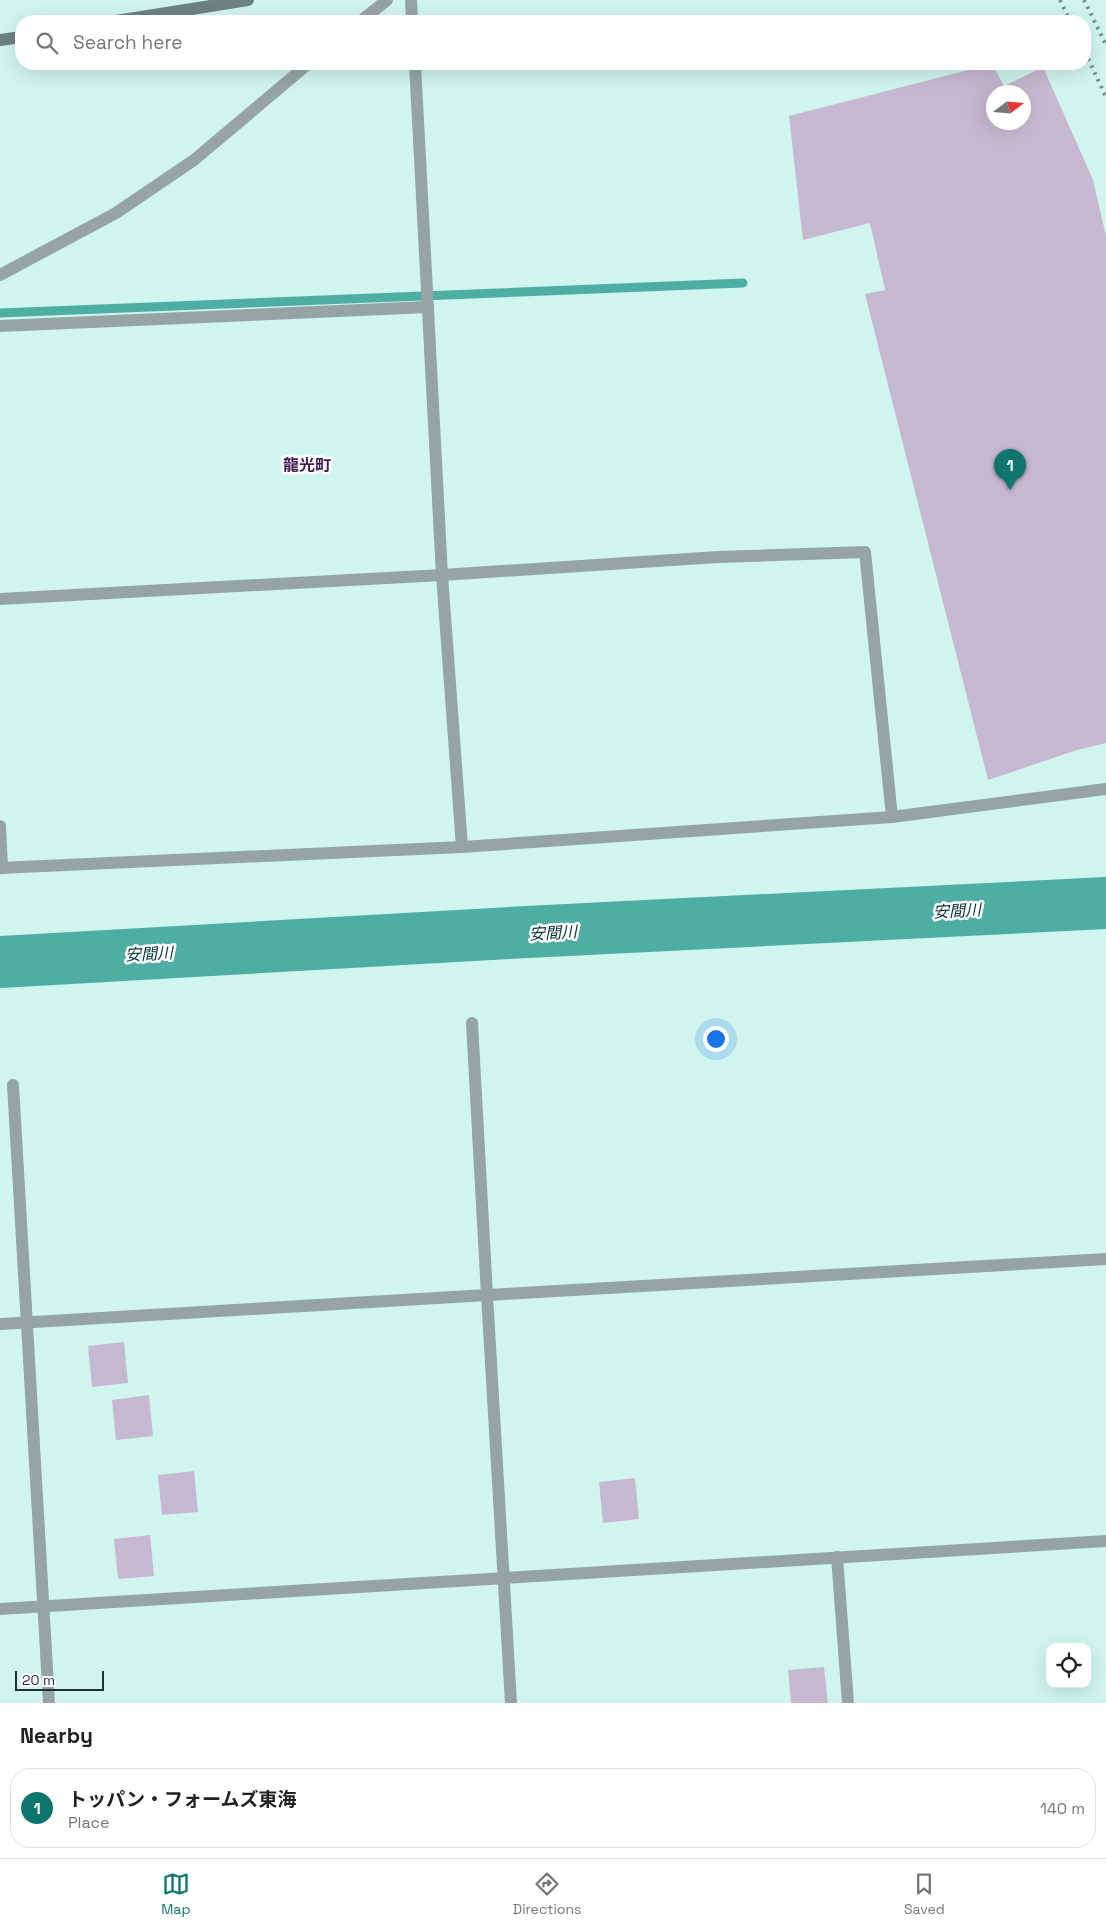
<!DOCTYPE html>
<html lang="en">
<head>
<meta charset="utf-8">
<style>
  :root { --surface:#fff; --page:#f6f6f6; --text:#222; --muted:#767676; --line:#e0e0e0; --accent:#0f766e }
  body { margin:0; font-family:"Space Grotesk","Noto Sans JP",sans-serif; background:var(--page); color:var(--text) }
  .controls { position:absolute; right:15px; bottom:15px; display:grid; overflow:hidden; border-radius:10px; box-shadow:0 5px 20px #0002 }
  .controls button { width:45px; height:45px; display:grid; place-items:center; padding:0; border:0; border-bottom:1px solid var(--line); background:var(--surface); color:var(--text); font:25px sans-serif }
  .compass { position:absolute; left:986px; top:85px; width:45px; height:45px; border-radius:50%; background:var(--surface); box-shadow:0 5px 20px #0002; rotate:74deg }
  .scale { position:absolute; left:15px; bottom:12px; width:89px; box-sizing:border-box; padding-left:5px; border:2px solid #212f2d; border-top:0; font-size:14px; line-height:18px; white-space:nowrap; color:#212f2d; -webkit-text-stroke:4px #fff; paint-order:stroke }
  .you { position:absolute; left:715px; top:1038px; width:18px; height:18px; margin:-12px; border:4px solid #fff; border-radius:50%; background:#1a73e8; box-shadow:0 0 0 8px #1a73e833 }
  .badge { display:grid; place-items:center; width:32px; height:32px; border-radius:50%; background:var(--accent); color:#fff; font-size:16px; font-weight:700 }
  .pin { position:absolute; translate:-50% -41px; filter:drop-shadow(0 1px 2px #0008) }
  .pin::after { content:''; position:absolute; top:26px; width:18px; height:15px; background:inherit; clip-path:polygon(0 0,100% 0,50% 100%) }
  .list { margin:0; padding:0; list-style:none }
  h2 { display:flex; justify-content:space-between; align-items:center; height:65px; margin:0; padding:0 20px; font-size:21px }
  h2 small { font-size:16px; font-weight:400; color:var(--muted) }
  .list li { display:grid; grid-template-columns:32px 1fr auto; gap:15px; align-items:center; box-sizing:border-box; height:80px; margin:0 10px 10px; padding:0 10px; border:1px solid var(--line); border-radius:20px }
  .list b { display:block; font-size:19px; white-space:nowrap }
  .list p { margin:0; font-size:16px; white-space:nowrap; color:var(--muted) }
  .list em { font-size:16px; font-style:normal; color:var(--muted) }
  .icon { flex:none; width:28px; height:28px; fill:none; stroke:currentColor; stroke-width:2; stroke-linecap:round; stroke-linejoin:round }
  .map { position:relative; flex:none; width:1106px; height:1703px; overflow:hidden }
  .search { position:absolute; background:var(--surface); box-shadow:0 5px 20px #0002; left:15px; right:15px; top:15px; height:55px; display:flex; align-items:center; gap:12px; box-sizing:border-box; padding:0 18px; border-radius:20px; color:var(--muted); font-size:19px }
  .sheet { height:155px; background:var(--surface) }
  nav { display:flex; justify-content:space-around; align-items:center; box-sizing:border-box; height:70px; border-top:1px solid var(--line); background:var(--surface); font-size:14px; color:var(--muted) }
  nav a { display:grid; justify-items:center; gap:2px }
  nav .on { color:var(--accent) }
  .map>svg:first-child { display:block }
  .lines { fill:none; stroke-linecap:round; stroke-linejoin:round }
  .stream { stroke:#4faea3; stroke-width:9 }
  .river { stroke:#4faea3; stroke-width:52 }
  .building { fill:#c7b8d1; fill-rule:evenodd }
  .street { stroke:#96a5a3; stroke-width:12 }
  .secondary { stroke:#6d8380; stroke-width:12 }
  .rail { stroke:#79928e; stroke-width:4; stroke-dasharray:2.5 5; stroke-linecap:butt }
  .labels { text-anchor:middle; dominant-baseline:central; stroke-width:5; stroke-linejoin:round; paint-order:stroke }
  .neighbourhood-label { font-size:16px; font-weight:bold; fill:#421e55; stroke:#fff }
  .water-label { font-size:16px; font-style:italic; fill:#03322e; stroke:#fff }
</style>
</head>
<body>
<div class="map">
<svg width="1106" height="1703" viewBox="0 0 1106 1703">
  <rect width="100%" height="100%" fill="#d0f5ef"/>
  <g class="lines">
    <!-- stream -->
    <path class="stream" d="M0 313 743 283"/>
    <!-- river -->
    <path class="river" d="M0 962 527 932 1106 903"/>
  </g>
  <!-- building -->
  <g class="building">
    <path d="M992 64 1004 86 1043 67 1093 180 1106 236V743L1077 750 988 780 865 294 885 290 870 223 803 240 789 116ZM994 92H1024V122H994Z"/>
    <path d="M124 1342 128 1383 92 1387 88 1346Z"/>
    <path d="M149 1395 153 1436 116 1440 112 1400Z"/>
    <path d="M194 1471 198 1512 162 1515 158 1475Z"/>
    <path d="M635 1478 639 1519 603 1523 599 1482Z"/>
    <path d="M150 1535 154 1576 118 1579 114 1539Z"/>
    <path d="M824 1667 828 1703H791L788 1670Z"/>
  </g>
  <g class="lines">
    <!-- street -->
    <g class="street">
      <path d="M411 0 412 21"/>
      <path d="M361 21 387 0"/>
      <path d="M415 64 442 575 462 847"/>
      <path d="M0 275 116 213 194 160 308 64"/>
      <path d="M0 326 428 307"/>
      <path d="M0 599 442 575 718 557 865 552 892 817"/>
      <path d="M0 826 2 868"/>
      <path d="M0 868 462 847 892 817 1106 789"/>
      <path d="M472 1023 487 1295 1106 1259"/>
      <path d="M13 1085 49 1703"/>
      <path d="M0 1324 487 1295 511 1703"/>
      <path d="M837 1557 848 1703"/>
      <path d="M0 1609 1106 1541"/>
    </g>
    <!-- secondary -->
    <g class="secondary">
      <path d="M116 21 248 0"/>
      <path d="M0 40 21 37"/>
    </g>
    <!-- rail -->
    <g class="rail">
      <path d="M1060 0 1070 21"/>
      <path d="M1084 0 1106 45"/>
      <path d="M1085 52 1106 97"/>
    </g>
  </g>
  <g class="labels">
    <!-- neighbourhood labels -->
    <g class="neighbourhood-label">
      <text x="307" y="465">龍光町</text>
    </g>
    <!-- water labels -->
    <g class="water-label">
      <text transform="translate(957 911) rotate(-3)">安間川</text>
      <text transform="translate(553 933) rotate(-3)">安間川</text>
      <text transform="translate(149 954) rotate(-3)">安間川</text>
    </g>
  </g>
</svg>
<div class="controls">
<button><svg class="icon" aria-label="locate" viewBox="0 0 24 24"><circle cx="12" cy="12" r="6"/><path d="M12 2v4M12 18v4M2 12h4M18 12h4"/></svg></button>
</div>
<svg class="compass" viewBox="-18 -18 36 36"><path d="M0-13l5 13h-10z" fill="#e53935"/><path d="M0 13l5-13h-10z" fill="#767676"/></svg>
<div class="scale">20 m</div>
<div class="you"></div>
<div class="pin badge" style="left:1010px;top:490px">1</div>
<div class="search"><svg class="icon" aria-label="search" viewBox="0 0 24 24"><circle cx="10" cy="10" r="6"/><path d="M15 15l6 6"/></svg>Search here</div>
</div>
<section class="sheet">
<h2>Nearby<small></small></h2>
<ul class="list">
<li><span class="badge">1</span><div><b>トッパン・フォームズ東海</b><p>Place</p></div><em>140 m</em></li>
</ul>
</section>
<nav>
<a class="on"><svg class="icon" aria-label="map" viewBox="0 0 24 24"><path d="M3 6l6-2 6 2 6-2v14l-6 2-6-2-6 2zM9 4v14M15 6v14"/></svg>Map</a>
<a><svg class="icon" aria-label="directions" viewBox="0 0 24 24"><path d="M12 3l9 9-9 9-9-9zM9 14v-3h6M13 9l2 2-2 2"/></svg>Directions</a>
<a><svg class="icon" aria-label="saved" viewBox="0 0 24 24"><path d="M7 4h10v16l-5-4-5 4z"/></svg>Saved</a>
</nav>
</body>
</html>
